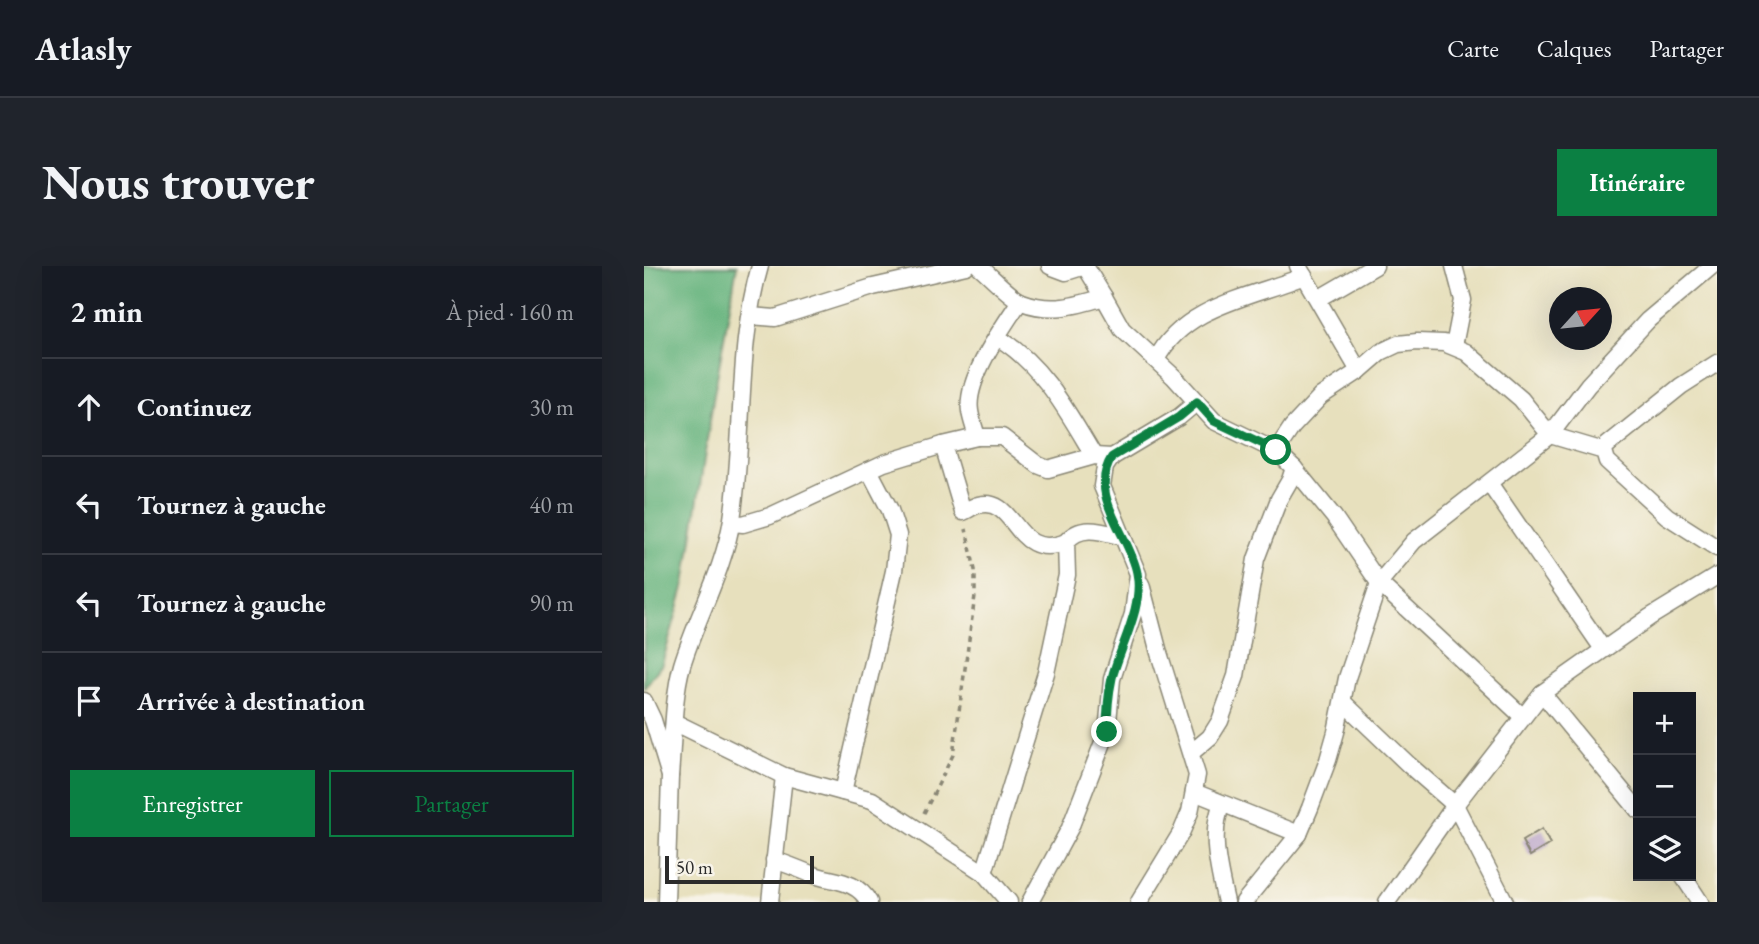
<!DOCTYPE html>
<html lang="fr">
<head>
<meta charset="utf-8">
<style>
  :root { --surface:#171b24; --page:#20242c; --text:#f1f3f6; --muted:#9ea1a6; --line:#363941; --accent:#0b8043 }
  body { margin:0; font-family:"EB Garamond",serif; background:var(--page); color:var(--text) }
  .controls { position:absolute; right:21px; bottom:21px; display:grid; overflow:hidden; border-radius:0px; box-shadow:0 7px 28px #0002 }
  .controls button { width:63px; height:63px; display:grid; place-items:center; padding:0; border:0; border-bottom:2px solid var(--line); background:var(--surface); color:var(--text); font:35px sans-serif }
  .compass { position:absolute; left:905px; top:21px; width:63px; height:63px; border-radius:50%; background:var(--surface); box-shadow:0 7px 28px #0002; rotate:63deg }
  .scale { position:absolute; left:21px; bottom:18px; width:149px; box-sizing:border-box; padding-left:7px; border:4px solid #2b2b2b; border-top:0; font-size:19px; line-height:24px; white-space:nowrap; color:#2b2b2b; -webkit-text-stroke:5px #f7f3e8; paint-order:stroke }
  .stop { position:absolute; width:21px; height:21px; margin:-16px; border:5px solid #0b8043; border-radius:50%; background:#fff }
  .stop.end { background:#0b8043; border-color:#fff; box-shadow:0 2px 7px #0008 }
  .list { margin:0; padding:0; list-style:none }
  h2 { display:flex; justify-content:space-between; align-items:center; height:91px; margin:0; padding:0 28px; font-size:30px }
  h2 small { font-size:23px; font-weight:400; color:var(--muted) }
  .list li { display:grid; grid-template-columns:46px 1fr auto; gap:21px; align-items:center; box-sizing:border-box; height:98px; padding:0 28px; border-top:2px solid var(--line) }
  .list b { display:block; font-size:26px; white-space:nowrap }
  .list em { font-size:23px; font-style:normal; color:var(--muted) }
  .actions { display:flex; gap:14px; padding:21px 28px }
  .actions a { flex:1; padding:16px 0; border:2px solid var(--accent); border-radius:0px; text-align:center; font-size:24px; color:var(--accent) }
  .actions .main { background:var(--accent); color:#fff }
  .icon { flex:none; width:38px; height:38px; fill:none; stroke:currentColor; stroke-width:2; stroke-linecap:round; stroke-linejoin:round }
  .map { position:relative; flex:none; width:1073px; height:636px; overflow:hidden; border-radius:0px }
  header { display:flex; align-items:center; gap:42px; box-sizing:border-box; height:98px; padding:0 35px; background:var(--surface); border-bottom:2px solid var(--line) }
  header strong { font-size:33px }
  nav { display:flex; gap:38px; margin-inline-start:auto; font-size:24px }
  .intro { display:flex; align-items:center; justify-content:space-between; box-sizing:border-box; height:168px; padding:0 42px }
  h1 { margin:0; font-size:49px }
  .button { padding:18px 32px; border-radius:0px; background:var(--accent); color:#fff; font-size:24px; font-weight:700 }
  main { display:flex; gap:42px; padding:0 42px }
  aside { flex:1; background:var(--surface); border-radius:0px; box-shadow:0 7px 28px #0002 }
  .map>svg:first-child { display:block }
  .forest { fill:#66b47e; stroke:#487054; stroke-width:2 }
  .building { fill:#b59fc7 }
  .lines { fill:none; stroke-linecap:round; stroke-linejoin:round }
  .street-casing { stroke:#898674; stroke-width:19 }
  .path { stroke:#898674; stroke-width:3.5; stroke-dasharray:5 5; stroke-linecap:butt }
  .street { stroke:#fff; stroke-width:16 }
  .route { stroke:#0b8043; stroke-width:9 }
</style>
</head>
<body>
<header>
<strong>Atlasly</strong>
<nav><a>Carte</a><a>Calques</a><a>Partager</a></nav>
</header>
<div class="intro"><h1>Nous trouver</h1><a class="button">Itinéraire</a></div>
<main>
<aside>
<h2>2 min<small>À pied · 160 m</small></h2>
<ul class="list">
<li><svg class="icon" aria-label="ahead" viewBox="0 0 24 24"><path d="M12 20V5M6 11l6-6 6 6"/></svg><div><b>Continuez</b></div><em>30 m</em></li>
<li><svg class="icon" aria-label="left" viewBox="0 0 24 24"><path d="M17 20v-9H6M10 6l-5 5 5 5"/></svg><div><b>Tournez à gauche</b></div><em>40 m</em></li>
<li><svg class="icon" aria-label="left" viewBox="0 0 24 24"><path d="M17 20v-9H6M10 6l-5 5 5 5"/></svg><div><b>Tournez à gauche</b></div><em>90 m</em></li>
<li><svg class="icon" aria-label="arrive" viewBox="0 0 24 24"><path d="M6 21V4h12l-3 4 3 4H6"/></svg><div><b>Arrivée à destination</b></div></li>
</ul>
<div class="actions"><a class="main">Enregistrer</a><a>Partager</a></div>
</aside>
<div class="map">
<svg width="1073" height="636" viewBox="0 0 1073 636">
  <rect width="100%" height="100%" fill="#f7f3e8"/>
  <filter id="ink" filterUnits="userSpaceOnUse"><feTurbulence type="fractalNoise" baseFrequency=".0143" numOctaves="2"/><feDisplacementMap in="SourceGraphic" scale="14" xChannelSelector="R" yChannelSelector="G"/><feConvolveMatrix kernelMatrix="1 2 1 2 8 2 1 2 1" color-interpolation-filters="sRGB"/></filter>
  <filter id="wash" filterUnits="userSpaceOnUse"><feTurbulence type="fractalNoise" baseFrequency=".00686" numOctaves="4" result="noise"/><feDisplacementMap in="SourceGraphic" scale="28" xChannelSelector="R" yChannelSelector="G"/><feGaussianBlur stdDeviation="1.57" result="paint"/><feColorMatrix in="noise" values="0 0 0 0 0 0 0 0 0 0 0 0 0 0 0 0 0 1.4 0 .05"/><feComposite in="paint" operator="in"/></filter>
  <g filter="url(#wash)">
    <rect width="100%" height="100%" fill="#e7e0bd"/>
    <!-- forest -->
    <path class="forest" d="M0 0H93L69 134 41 318 18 398 0 422Z"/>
    <g id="blocks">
      <!-- building -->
      <path class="building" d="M898 563 906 578 886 590 878 575Z"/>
    </g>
  </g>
  <g filter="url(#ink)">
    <use href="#blocks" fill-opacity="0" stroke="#898674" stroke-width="2"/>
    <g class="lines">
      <!-- street casing -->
      <g class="street-casing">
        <g id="street">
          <path d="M335 0C346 9 366 31 378 36 407 47 431 40 460 31L478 63 530 111 570 155 632 185 650 202 690 251 735 317 879 451"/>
          <path d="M406 0 422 6 441 0"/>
          <path d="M441 0 460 31"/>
          <path d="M654 0 715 105"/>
          <path d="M810 0 819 34 810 80"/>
          <path d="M674 33 731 0"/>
          <path d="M106 50 131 52 229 21 322 0"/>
          <path d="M353 71C399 99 423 145 450 190"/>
          <path d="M512 94C540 39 609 31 660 10"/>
          <path d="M333 171C331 163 327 153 326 145 321 113 359 61 376 35"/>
          <path d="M299 179 319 246C324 244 329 240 334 239 374 229 369 297 422 276"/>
          <path d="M632 185 648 161 677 130 715 105 737 86 754 78 773 76 800 77 822 86 877 133 906 169 960 185 963 195 1023 250 1073 282"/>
          <path d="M960 185 961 181 1037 120 1073 97"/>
          <path d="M845 217 959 383"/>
          <path d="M88 257 99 258 126 250 240 197 299 179 333 171H358L394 199 404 203 450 190 468 191 535 151 553 136"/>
          <path d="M898 427 994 544"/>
          <path d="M0 435 9 454 26 510 22 636"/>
          <path d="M699 436 765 499 811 539 861 636"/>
          <path d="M30 456 140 510 228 534 340 607 365 636"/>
          <path d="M547 487 566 471 576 455 592 410 612 293 635 233 646 214 650 202"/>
          <path d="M26 510C29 476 29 430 38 399 53 350 80 304 88 253 101 170 92 82 116 0"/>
          <path d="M199 526 250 305 254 269 246 244 225 204"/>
          <path d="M550 526 655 568"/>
          <path d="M578 538C565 567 575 605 582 636"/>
          <path d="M130 594C143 598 155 603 167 608 189 616 212 613 225 636"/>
          <path d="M340 607 402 407 423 309 422 276C437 257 459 266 479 271"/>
          <path d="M1039 610 1056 636"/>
          <path d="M126 636 140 510"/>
          <path d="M386 636 426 562 463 466 468 413 489 348 494 308 458 220 461 201 468 191"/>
          <path d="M495 636 537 567 546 546 553 509 515 387 497 318"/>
          <path d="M600 636 655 568 666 542 684 494 692 466 703 412 735 317 770 275 906 169 944 119 1004 54 1068 0"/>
          <path d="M743 636 811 539 898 427 1006 351 1073 310"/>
        </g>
      </g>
      <!-- path -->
      <path class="path" d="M280 547 309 489 331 330V304L322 263"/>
      <!-- street -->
      <use href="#street" class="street"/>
    </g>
  </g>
  <g class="lines" filter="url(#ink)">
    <!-- route -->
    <path class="route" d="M463 466C463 448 464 430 468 412 476 381 500 340 493 307 486 269 443 230 468 191L535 151 553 136 570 155 632 184"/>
  </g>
</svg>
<div class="controls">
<button>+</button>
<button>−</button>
<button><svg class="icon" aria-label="layers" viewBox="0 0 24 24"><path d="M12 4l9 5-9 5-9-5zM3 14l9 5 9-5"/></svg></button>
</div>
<svg class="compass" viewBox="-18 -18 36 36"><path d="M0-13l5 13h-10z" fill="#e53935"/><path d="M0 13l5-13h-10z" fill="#9ea1a6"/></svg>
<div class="scale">50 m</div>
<div class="stop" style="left:632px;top:184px"></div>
<div class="stop end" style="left:463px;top:466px"></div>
</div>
</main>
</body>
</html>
